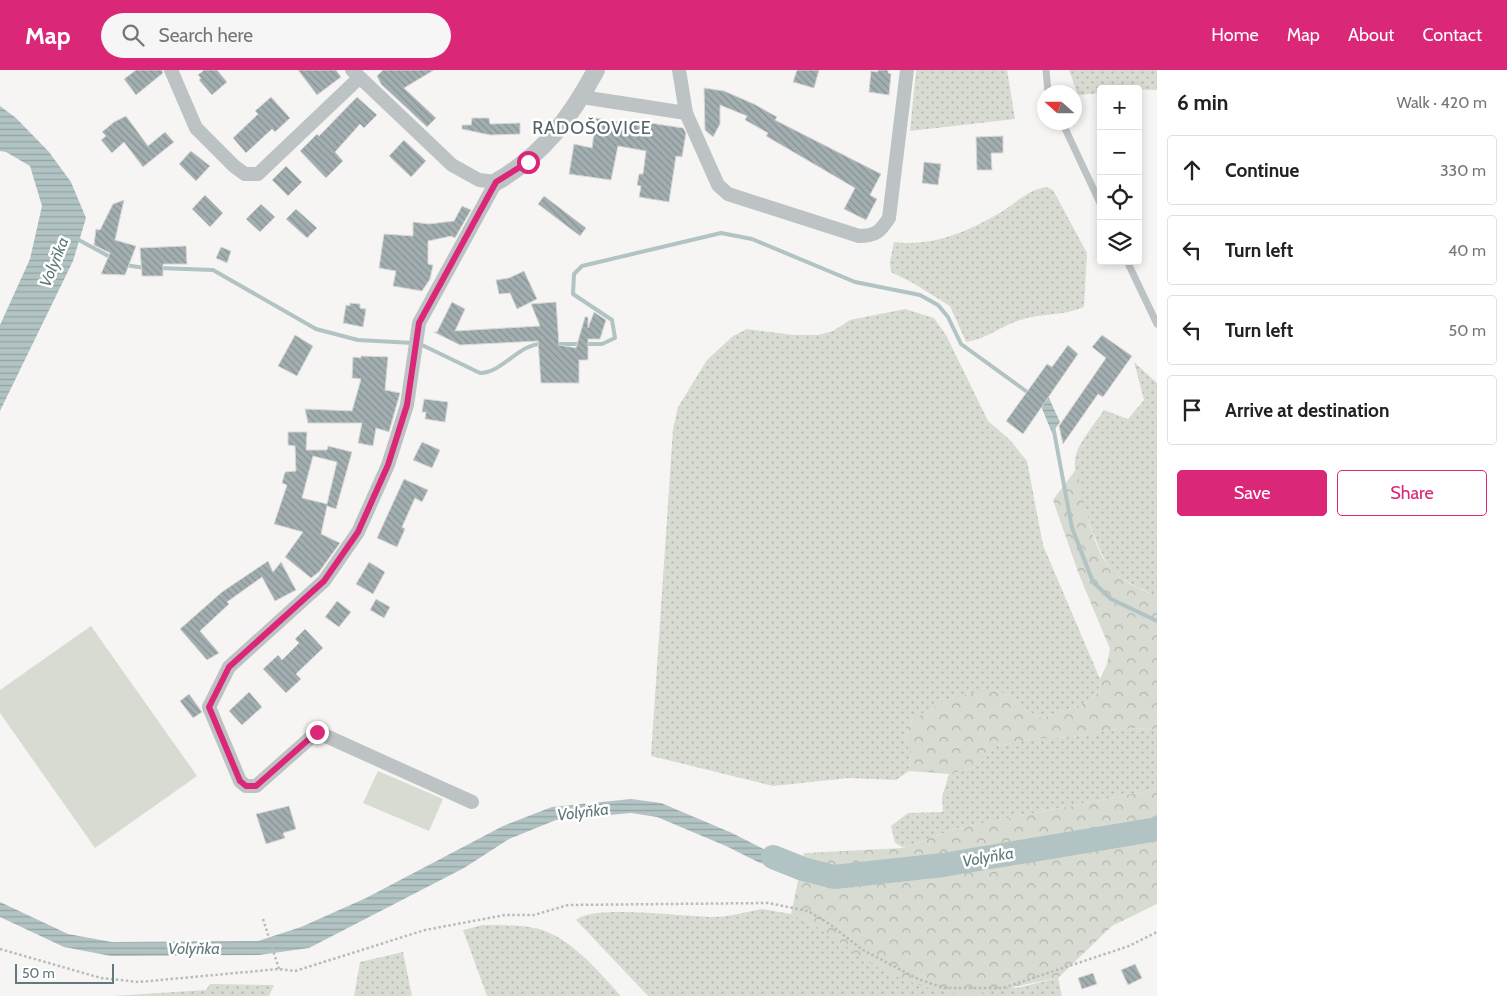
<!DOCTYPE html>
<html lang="en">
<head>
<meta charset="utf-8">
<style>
  :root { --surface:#fff; --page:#f6f6f6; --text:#222; --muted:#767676; --line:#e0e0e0; --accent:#db2777 }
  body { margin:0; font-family:Cabin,sans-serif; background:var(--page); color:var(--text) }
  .controls { position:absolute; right:15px; top:15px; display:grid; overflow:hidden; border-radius:5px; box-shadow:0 2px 8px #0003 }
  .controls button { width:45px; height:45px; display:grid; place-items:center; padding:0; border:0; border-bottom:1px solid var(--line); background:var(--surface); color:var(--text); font:25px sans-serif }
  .compass { position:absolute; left:1037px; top:15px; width:45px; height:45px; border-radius:50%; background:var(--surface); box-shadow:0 2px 8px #0003; rotate:291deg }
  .scale { position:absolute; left:15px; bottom:12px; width:99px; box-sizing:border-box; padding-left:5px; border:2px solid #63787c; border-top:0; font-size:14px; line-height:18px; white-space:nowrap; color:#63787c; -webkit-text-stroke:4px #fff; paint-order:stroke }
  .stop { position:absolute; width:15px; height:15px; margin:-11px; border:4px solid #db2777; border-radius:50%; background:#fff }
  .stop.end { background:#db2777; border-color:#fff; box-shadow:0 1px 5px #0008 }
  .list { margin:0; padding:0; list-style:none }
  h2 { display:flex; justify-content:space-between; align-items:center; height:65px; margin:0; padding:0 20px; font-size:21px }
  h2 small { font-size:16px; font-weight:400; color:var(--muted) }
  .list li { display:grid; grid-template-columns:32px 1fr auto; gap:15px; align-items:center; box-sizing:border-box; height:70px; margin:0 10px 10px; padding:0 10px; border:1px solid var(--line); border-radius:5px }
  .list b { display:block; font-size:19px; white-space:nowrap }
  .list em { font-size:16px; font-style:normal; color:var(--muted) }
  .actions { display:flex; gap:10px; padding:15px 20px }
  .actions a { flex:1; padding:11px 0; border:1px solid var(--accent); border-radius:5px; text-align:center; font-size:18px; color:var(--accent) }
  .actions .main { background:var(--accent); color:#fff }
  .icon { flex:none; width:28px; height:28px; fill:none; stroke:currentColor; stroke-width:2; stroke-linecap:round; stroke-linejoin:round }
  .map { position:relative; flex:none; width:1157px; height:926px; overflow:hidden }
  header { display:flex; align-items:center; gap:30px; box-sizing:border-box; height:70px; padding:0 25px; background:var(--accent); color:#fff }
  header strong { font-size:24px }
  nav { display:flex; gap:28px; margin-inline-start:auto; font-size:18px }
  .search { width:350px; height:45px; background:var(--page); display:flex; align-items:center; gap:12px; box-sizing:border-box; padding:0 18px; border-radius:28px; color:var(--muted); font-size:19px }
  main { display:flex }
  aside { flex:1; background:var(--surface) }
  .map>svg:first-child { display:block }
  .grass { fill:url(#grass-dots) }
  .forest { fill:url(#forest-crowns) }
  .garden { fill:#d7dbd2 }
  .water { fill:url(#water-rules) }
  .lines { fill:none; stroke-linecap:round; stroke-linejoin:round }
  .stream { stroke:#b2c3c3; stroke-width:4 }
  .river { stroke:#b2c3c3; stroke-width:24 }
  .building { fill:url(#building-back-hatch); stroke:#d7d7d6; fill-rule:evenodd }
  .path { stroke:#b7bbbc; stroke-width:2.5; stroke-dasharray:2.5 2.5; stroke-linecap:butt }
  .service { stroke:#bdc3c4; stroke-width:7 }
  .minor { stroke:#bdc3c4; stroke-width:14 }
  .tertiary { stroke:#bdc3c4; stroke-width:18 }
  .route { stroke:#db2777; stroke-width:6 }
  .labels { text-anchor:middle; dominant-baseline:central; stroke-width:5; stroke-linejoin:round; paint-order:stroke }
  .water-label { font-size:16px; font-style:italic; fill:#5e7878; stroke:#fff }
  .quarter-label { font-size:18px; letter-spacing:1px; fill:#546468; stroke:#fff }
</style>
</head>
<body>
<header>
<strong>Map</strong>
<div class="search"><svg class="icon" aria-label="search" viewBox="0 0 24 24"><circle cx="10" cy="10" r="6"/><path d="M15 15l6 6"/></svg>Search here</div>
<nav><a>Home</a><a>Map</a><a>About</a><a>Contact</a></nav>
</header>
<main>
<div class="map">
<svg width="1157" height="926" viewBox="0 0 1157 926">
  <defs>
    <pattern id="grass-dots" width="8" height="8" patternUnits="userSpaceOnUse" patternTransform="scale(1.25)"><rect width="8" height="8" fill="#d7dbd2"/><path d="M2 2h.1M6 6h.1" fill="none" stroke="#b2b6af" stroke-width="1.8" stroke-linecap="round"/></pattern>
    <pattern id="forest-crowns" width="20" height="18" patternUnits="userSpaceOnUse" patternTransform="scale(1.25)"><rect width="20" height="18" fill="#d7dbd2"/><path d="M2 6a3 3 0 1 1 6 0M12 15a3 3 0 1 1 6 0" fill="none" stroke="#b2b6af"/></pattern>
    <pattern id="water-rules" width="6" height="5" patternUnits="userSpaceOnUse" patternTransform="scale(1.25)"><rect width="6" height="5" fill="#b2c3c3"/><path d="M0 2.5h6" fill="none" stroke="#94a3a3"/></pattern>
    <pattern id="building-back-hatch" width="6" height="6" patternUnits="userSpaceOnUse" patternTransform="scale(1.25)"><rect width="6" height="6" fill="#a2aeb0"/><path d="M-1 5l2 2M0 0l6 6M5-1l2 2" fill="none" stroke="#889294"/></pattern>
  </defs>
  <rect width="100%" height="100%" fill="#f6f5f3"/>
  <!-- grass -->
  <g class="grass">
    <path d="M916 0H1007L1015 49 910 61Z"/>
    <path d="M1069 0H1157V20L1101 19V23L1078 25Z"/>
    <path d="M1046 117 1053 120 1087 183 1084 237C1065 246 1041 243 1020 250 1001 256 986 269 966 272L950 236 913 213 891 202 890 192 894 172C934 177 969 161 1003 141 1017 132 1028 120 1046 117Z"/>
    <path d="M905 239 934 248 946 265 988 351 1010 370 1027 391 1043 475 1100 609 1099 622 1086 633 1042 648 1023 639 1010 625 948 629 912 650 905 668 910 681 909 701 896 710 849 708 773 716 651 686 673 359 678 337 707 290 733 266 747 259 794 265H818L833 261 850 250Z"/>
    <path d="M1134 292 1157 313V527C1145 520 1123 511 1113 502 1099 488 1072 410 1075 390 1077 373 1095 354 1104 340L1128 349 1144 330Z"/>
    <path d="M1119 658 1157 659V719L954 759 904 778 895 773 891 756 908 743 943 742 942 727 949 704 976 697 997 676 1032 669 1073 667Z"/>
    <path d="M762 839 791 844 814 855 1016 918 1058 908 1062 926H648L576 850C593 834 685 847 713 847 729 847 746 842 762 839Z"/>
    <path d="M483 855C498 855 514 855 529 857 566 861 598 901 621 926H487L463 860Z"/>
    <path d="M403 882 412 926H354L360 892Z"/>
    <path d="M210 914 274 915 269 926H113L206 920Z"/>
  </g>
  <!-- forest -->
  <g class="forest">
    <path d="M1077 398C1081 425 1093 484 1114 502 1125 513 1144 520 1157 527V659L1119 658 1073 667 1032 669 997 676 976 697 949 704 909 701 910 681 905 668 912 650 948 629 993 619 1010 625 1023 639 1042 648 1086 633 1099 622 1100 609 1107 594 1110 579 1078 502 1053 430Z"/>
    <path d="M1157 719V834L1112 856 1058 908 965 926 925 917 886 903 814 855 791 844 804 783 904 778 954 759Z"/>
  </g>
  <!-- garden -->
  <g class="garden">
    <path d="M91 556 197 706 95 778 0 643V620Z"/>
    <path d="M378 701 443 729 429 761 363 733Z"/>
  </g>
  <!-- water -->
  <g class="water">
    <path d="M0 36 16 48 49 82 71 112 86 148 73 191 0 341V255L30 189 42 136 30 96 6 82 0 81Z"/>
    <path d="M1048 326 1060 352 1052 363 1041 336Z"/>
    <path d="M631 729 661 733 732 763 803 799 760 793 726 776 657 747 631 743 556 750 509 769 464 798 309 878 259 885 111 886 64 877 0 847V832L68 864 112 872 258 871 301 857 366 828 503 756 552 737Z"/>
  </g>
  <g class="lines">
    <!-- stream -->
    <g class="stream">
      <path d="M77 169 112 188"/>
      <path d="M125 195 145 198"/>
      <path d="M159 198 213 200 316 259 358 270 413 273"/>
      <path d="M420 274 480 303C504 302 518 274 542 274"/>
      <path d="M554 274H602L615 268 612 250 573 224 574 204 582 196 721 163 752 169 855 212 920 225 938 235 948 247 961 274 1030 324"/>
      <path d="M1053 356 1072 458 1093 512 1111 529 1157 551"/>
    </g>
    <!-- river -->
    <path class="river" d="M773 787 803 799 834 807 943 795 1157 759"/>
  </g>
  <!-- building -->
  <g class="building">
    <path d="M136 0H162L163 3 136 25 124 9Z"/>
    <path d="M204 0H217L227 12 212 25 199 10 201 8 198 5Z"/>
    <path d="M298 0H336L341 7 317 25Z"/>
    <path d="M383 0H434L404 18 436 48 427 57 381 14 377 6Z"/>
    <path d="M797 0H819L814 18 793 12Z"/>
    <path d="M878 0H888V3L891 4 889 25 869 22 871 1 878 2Z"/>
    <path d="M704 18 724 21 754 34 777 47 775 50 881 104 870 125 877 129 866 150 844 139 855 118 766 66 768 63 745 50 747 46 720 35V54L713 67 705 60Z"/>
    <path d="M271 27 290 48 275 62 272 59 246 83 233 68 258 44 255 41Z"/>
    <path d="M357 27 377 45 364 58 360 54 335 82 343 91 326 108 300 81 317 64 319 66Z"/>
    <path d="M126 46 148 76 165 62 174 72 143 97 124 72 112 83 101 70 106 66 102 62 114 52Z"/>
    <path d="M472 48H489L490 54 520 53V64L490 65 462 59V55H471Z"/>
    <path d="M596 48 650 57V53L683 58 686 63 682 87 676 86 669 132 639 127 641 116 637 115 639 104H643L646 81 618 76 611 110 569 104 574 74 592 78Z"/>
    <path d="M1003 66V83H991L992 100H977L976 67Z"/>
    <path d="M404 70 426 91 411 107 389 86Z"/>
    <path d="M191 81 210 96 196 111 179 94Z"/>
    <path d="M924 92 941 94 938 115 922 113Z"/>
    <path d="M286 96 302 112 288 126 272 110Z"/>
    <path d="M205 125 223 143 210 157 192 139Z"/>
    <path d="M544 126 586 158 580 166 538 134Z"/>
    <path d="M124 130 115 170 136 176 125 205 101 204 110 183 94 175 96 159 100 160 113 134Z"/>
    <path d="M261 134 275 147 260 162 246 149Z"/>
    <path d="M462 136 471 140 455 168 451 166 428 171V194L433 195 430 209 422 221 393 216 396 201 379 198 384 164 413 166V152L429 154 454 151Z"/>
    <path d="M296 139 317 158 307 168 286 149Z"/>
    <path d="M186 176 187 194H163V206H142L140 178Z"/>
    <path d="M221 177 231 181 227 193 216 188Z"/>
    <path d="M524 201 537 229 517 239 510 223 499 224 496 210 509 208Z"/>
    <path d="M452 232 465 239 455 261 540 256 531 234 556 232 559 275 576 278 585 247H588V258L594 242 606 250 600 269H588V290H579V313H541L538 271 460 275 434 262H437Z"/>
    <path d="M350 233 360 234V238L366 239 363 257 343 253 346 235 350 236Z"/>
    <path d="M295 265 313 276 297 306 278 296Z"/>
    <path d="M1102 265 1132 286 1103 327 1098 324 1063 374 1059 356 1106 288 1092 277Z"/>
    <path d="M1068 275 1078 284 1023 364 1006 351 1047 294 1052 297Z"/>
    <path d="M361 286 388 287 385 320 400 323 389 362 376 358 373 376 358 373 362 353H308L305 339 352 341 361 309 352 308 353 287 361 288Z"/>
    <path d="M424 329 448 332 445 352 425 349 426 342H422Z"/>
    <path d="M288 362H307L306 380H327L328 376 352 382 336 439 327 436 321 464 340 473 319 502 311 508 285 487 303 462 274 454 287 415 282 413 285 402 296 401 295 376 288 375ZM313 386 337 392 327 434 302 428Z"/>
    <path d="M422 372 440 380 432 398 413 390Z"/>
    <path d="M404 409 428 420 422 432 415 428 402 457 405 459 397 477 377 468Z"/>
    <path d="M268 491 273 502 281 492 296 520 275 531 262 507 227 532 229 534 200 561 219 583 207 590 180 559 222 522Z"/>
    <path d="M369 492 385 502 373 524 356 514Z"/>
    <path d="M376 529 390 537 384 548 370 540Z"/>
    <path d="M337 531 351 542 339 557 325 547Z"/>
    <path d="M305 559 323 578 296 604 301 609 286 623 263 599 278 585 282 590 299 573 295 569Z"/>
    <path d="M249 622 262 637 242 655 229 641Z"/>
    <path d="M189 624 202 642 193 648 180 631Z"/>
    <path d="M289 736 296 759 283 763 285 768 266 774 256 744Z"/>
    <path d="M1135 894 1142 908 1128 915 1121 900Z"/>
    <path d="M1093 903 1097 914 1082 919 1078 908Z"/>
  </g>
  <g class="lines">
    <!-- path -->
    <g class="path">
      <path d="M263 849 279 899"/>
      <path d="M0 879 101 908 139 912 279 899 295 901 425 860 505 845H534L568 835 768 833 808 841 828 853 863 880 918 909 944 918H1003L1129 876 1157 862"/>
    </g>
    <!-- service -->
    <g class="service">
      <path d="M1046 0 1048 22"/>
      <path d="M1062 52 1101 135"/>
      <path d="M1127 191 1157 254"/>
    </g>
    <!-- minor -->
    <g class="minor">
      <path d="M171 0 196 58 234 96 245 104H258L359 8"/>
      <path d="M352 0 452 95 479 110 496 112 419 253 407 335 388 395 358 462 324 511 229 597 209 637 240 711 246 716H256L317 662 472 732"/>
      <path d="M679 0 686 43"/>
      <path d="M582 27 686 43 718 115 728 124 859 166C875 166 880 162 889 148L907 0"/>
    </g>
    <!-- tertiary -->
    <path class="tertiary" d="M496 112C543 85 571 47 596 0"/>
  </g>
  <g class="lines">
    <!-- route -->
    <path class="route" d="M317 662 256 716H246L240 711 209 637 229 597 324 511 358 462 388 395 407 335 419 253 496 112 528 92"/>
  </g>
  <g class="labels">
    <!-- water labels -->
    <g class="water-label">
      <text transform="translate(54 192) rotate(-68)">Volyňka</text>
      <text transform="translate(583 742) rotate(-7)">Volyňka</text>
      <text transform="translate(988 787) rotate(-10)">Volyňka</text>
      <text x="194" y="878">Volyňka</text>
    </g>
    <!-- quarter labels -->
    <g class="quarter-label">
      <text x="592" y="58">RADOŠOVICE</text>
    </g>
  </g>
</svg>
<div class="controls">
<button>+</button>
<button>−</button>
<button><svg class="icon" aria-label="locate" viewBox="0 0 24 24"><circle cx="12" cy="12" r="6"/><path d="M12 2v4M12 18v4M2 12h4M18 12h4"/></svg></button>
<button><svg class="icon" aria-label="layers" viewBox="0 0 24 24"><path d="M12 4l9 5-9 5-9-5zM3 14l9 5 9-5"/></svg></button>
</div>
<svg class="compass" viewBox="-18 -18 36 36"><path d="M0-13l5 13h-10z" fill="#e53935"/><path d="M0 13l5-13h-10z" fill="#767676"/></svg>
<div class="scale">50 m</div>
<div class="stop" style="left:528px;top:92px"></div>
<div class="stop end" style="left:317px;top:662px"></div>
</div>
<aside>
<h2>6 min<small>Walk · 420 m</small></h2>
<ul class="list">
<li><svg class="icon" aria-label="ahead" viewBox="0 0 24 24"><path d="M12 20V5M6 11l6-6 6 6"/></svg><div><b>Continue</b></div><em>330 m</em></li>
<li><svg class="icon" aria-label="left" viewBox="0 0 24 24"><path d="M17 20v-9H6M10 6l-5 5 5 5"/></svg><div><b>Turn left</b></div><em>40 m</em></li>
<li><svg class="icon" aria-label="left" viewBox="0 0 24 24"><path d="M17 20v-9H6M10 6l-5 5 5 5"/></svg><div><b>Turn left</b></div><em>50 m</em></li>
<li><svg class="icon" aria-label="arrive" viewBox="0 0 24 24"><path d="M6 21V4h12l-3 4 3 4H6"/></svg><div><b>Arrive at destination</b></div></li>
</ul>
<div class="actions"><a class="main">Save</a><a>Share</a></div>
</aside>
</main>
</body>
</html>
